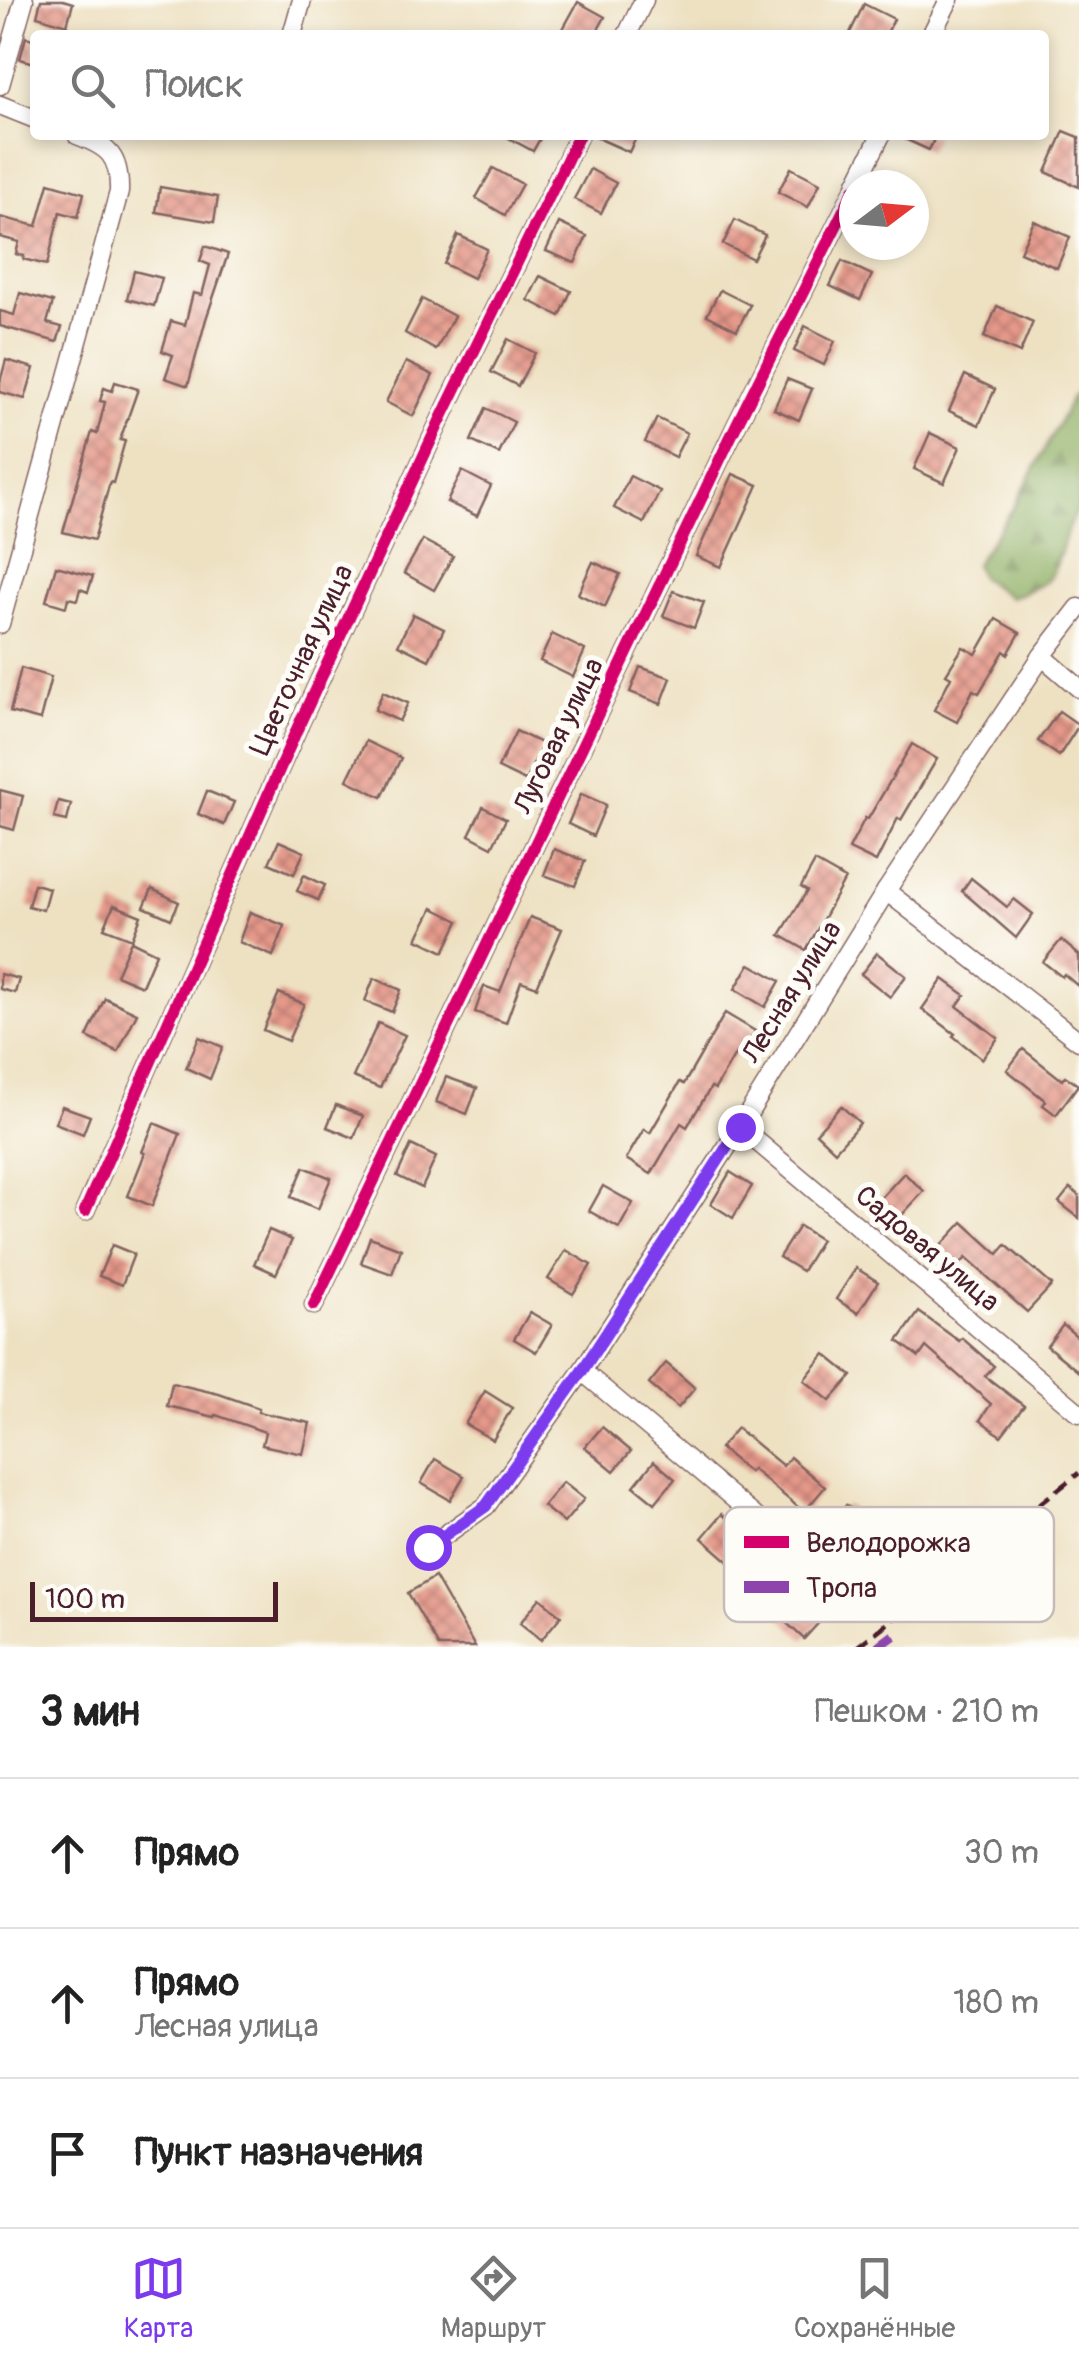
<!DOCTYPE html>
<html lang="ru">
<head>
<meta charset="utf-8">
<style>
  :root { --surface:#fff; --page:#f6f6f6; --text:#222; --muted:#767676; --line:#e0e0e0; --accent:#7c3aed }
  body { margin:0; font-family:Pangolin,sans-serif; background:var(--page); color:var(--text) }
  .compass { position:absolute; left:839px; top:170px; width:90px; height:90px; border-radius:50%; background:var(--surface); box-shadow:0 5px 15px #0003; rotate:74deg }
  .scale { position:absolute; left:30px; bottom:25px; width:248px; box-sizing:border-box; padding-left:10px; border:5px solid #4a1f2b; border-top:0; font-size:28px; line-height:35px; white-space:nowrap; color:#4a1f2b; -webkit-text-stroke:8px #fdfcf7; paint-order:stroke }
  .stop { position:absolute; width:30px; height:30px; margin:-22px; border:8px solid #7c3aed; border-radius:50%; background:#fff }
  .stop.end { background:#7c3aed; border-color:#fff; box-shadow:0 2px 10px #0008 }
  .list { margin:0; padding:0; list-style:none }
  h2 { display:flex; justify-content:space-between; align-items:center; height:130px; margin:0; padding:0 40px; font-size:42px }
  h2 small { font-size:32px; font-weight:400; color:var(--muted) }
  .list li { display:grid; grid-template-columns:65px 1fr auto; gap:30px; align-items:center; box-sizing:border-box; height:150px; padding:0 40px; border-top:2px solid var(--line) }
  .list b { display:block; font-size:38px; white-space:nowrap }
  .list p { margin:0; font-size:32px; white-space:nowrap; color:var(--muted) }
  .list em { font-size:32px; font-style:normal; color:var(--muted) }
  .icon { flex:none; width:55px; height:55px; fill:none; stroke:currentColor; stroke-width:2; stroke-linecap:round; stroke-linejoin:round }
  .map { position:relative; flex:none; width:1079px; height:1647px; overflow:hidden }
  .search { position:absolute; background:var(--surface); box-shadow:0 5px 15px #0003; left:30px; right:30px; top:30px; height:110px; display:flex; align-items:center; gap:25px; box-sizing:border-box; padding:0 35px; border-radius:10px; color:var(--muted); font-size:38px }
  .sheet { height:580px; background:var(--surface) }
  nav { display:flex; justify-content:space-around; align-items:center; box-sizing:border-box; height:140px; border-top:2px solid var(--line); background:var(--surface); font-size:28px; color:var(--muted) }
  nav a { display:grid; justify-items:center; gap:5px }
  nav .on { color:var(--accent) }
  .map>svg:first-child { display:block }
  .forest { fill:url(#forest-firs); stroke:#6c6646; stroke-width:2.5 }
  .building { fill:url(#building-cross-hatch) }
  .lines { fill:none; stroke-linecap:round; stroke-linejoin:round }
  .street-casing { stroke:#836360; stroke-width:21 }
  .street { stroke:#fff; stroke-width:18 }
  .rail { stroke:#4a1f2b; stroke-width:5; stroke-dasharray:15 8; stroke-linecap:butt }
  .quiet { stroke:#8e44ad; stroke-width:10; stroke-dasharray:20 10; stroke-linecap:butt }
  .cycleway-casing { stroke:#fdfcf7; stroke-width:19 }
  .cycleway { stroke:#d6006c; stroke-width:12 }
  .route { stroke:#7c3aed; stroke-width:12 }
  .labels { text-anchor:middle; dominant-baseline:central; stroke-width:10; stroke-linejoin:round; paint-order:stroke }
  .street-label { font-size:28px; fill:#4a1f2b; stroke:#fdfcf7 }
  .key { fill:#fdfcf7; stroke:#c7baba; stroke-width:2.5 }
  .key-label { font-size:28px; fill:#4a1f2b }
</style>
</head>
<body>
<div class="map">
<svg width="1079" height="1647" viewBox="0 0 1079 1647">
  <defs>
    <pattern id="forest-firs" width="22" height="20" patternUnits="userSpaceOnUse" patternTransform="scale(2.5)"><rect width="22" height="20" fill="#8dae62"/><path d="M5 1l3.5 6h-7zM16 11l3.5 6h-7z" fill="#758d51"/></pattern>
    <pattern id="building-cross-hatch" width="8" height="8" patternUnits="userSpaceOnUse" patternTransform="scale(2.5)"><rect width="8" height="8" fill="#e5998a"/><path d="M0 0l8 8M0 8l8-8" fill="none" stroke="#bc7c71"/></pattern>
  </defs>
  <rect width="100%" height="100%" fill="#fdfcf7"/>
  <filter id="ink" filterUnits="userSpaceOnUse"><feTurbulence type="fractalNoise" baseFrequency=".01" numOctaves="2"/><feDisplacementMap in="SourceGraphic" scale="20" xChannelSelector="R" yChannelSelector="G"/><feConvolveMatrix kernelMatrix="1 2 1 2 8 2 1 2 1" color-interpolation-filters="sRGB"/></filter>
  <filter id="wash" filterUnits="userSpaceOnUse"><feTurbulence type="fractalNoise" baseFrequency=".0048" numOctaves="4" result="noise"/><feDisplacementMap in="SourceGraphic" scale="40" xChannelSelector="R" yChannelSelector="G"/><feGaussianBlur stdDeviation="2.25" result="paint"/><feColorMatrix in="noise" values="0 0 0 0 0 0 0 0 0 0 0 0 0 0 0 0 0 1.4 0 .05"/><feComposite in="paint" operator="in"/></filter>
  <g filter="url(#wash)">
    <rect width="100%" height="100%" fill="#eee1c2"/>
    <!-- forest -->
    <path class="forest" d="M1079 393V508C1064 525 1062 566 1046 581 1038 588 1020 593 1010 598L980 577 975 564 1014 507 1073 396Z"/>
    <g id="blocks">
      <!-- building -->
      <g class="building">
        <path d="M41 0H63L73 3 67 25 37 16Z"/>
        <path d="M578 2 605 17 595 35H574L563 29Z"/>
        <path d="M864 4 894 19 886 35H849Z"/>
        <path d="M26 37 35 40V63L20 59Z"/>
        <path d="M1064 131 1079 137V187L1046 172Z"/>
        <path d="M503 135H542L533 151Z"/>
        <path d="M591 135H637L629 152Z"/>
        <path d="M896 135H936L929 150Z"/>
        <path d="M493 168 522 184 505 215 476 198Z"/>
        <path d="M791 168 820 183 808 207 778 192Z"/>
        <path d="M590 169 616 183 601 213 574 199Z"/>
        <path d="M49 183 84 193 78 217 60 212 47 265 23 259 24 256 16 254 19 242 0 237V217L37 226Z"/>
        <path d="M160 187 218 197 214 222 156 212Z"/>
        <path d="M735 220 765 235 753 259 723 244Z"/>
        <path d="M1034 221 1070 237 1057 268 1020 252Z"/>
        <path d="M559 223 587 236 575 263 546 251Z"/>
        <path d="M458 235 487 249 473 278 444 264Z"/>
        <path d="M205 246 228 254 206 319 188 386 165 378 173 355 162 351 171 321 185 325 193 293 202 295 210 265 200 261Z"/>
        <path d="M842 261 872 275 860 300 830 286Z"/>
        <path d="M134 271 162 278 154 306 127 299Z"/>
        <path d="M540 276 571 291 560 316 528 300Z"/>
        <path d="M720 290 750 305 737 330 707 315Z"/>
        <path d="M20 293 53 302 47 323 62 327 57 342 0 326V311L14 315Z"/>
        <path d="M422 299 454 316 436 350 405 333Z"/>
        <path d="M997 306 1033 322 1020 353 984 337Z"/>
        <path d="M805 326 835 341 824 365 794 351Z"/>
        <path d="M508 339 535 353 518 386 491 372Z"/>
        <path d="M6 360 34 368 25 399 0 392V382Z"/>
        <path d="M406 362 433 375 413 416 386 402Z"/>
        <path d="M965 375 995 389 979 425 949 411Z"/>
        <path d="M787 379 812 389 799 420 774 409Z"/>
        <path d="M115 382 138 389 120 440 125 441 113 483 110 482 94 540 63 532 92 432 97 434 105 402 100 401 104 388 112 391Z"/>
        <path d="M486 408 514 422 499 454 471 441Z"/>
        <path d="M657 418 687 433 675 457 645 442Z"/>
        <path d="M930 433 960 447 944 483 914 469Z"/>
        <path d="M462 471 491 486 477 516 447 502Z"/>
        <path d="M733 474 758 485 721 567 696 556Z"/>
        <path d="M630 476 660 491 644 523 614 508Z"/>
        <path d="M423 540 453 556 434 590 404 573Z"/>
        <path d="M593 562 620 574 605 607 578 594Z"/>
        <path d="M56 566 93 576 88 592 80 589 77 600 68 598 66 607 46 601Z"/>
        <path d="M673 591 704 602 694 628 663 616Z"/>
        <path d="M413 614 444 629 429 660 398 645Z"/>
        <path d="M996 619 1020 633 1008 654 1004 651 979 693 973 690 957 722 934 710 951 677 946 674 963 647 976 654Z"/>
        <path d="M552 634 585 650 573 677 540 661Z"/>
        <path d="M640 667 671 678 661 704 630 692Z"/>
        <path d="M21 668 51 677 40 720 10 712Z"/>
        <path d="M383 692 408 703 399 721 375 710Z"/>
        <path d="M1059 711 1079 725 1059 756 1038 741Z"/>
        <path d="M516 731 543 744 525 781 498 768Z"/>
        <path d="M366 741 401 758 382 797 347 780Z"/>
        <path d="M912 744 937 759 901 820 898 818 876 862 849 849 865 818 868 819Z"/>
        <path d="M0 790 23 796 14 830 0 826Z"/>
        <path d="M207 791 234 802 224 825 198 814Z"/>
        <path d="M581 794 606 805 593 836 568 824Z"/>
        <path d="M58 801 71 804 67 821 54 818Z"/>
        <path d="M483 807 506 819 492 847 469 835Z"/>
        <path d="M279 841 304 852 294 874 269 863Z"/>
        <path d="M554 849 585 861 575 886 544 875Z"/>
        <path d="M815 862 845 879 806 950 780 935 807 891 801 887Z"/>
        <path d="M304 875 325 885 318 900 297 891Z"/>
        <path d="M971 878 1007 907 1014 899 1033 914 1016 938 962 891Z"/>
        <path d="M34 884 49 888 43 910 28 906Z"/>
        <path d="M152 889 179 902 171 919 144 907Z"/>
        <path d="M114 905 141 916 132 939 104 928Z"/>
        <path d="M433 908 459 921 444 952 417 939Z"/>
        <path d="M250 912 285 926 273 956 239 942Z"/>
        <path d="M530 917 562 929 537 987 521 981 506 1023 475 1012 484 986 500 992Z"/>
        <path d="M1061 940 1079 955V987L1064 974 1062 977 1043 962Z"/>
        <path d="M131 941 156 953 142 986 116 975Z"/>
        <path d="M877 953 906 976 890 997 861 974Z"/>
        <path d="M750 964 780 981 765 1007 735 989Z"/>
        <path d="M0 974 19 979 15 993 0 989Z"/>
        <path d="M374 978 401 990 392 1012 365 1001Z"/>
        <path d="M943 979 965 995 957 1006 998 1038 982 1059 953 1036 955 1034 922 1009Z"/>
        <path d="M279 993 304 1004 288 1041 263 1030Z"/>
        <path d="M105 998 137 1013 118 1052 87 1037Z"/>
        <path d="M725 1013 755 1031 741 1056 736 1053 715 1089 711 1087 687 1127 681 1123 651 1174 626 1159 644 1129 650 1133 680 1082 684 1084Z"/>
        <path d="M378 1023 405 1035 380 1088 353 1077Z"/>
        <path d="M199 1037 223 1047 210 1079 186 1068Z"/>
        <path d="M1023 1049 1062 1080 1065 1076 1078 1085 1056 1115 1043 1105 1046 1101 1007 1070Z"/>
        <path d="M446 1077 477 1088 467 1114 436 1102Z"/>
        <path d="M336 1105 363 1116 354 1138 327 1127Z"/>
        <path d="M62 1106 90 1116 83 1134 55 1123Z"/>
        <path d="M841 1106 860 1123 835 1151 816 1133Z"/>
        <path d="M154 1123 180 1134 152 1206 128 1196 145 1153 142 1152Z"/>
        <path d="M411 1145 436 1157 422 1188 397 1176Z"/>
        <path d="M304 1167 331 1178 318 1209 291 1197Z"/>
        <path d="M730 1172 752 1186 733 1218 711 1204Z"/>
        <path d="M904 1173 924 1191 899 1218 879 1200Z"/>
        <path d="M603 1186 633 1203 619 1228 589 1211Z"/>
        <path d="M1070 1188 1079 1195V1218L1059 1202Z"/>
        <path d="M963 1222 998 1254 1006 1245 1052 1285 1027 1312 966 1258 957 1267 938 1249Z"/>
        <path d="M799 1226 821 1240 802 1271 779 1257Z"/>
        <path d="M269 1230 292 1240 276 1274 254 1264Z"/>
        <path d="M370 1237 401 1249 392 1274 361 1263Z"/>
        <path d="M112 1245 134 1254 122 1285 99 1276Z"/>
        <path d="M566 1250 591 1265 573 1294 548 1279Z"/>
        <path d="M856 1268 878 1282 858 1313 836 1299Z"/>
        <path d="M530 1312 552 1325 536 1352 514 1339Z"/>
        <path d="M919 1312 959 1341 962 1338 994 1366 985 1376 1024 1406 1001 1436 980 1420 991 1404 926 1347 919 1357 898 1341Z"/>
        <path d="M1063 1325 1079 1338V1372L1047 1346Z"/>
        <path d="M825 1354 852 1376 830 1401 804 1380Z"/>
        <path d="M666 1363 695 1388 678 1408 649 1384Z"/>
        <path d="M172 1383 219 1394 259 1408 258 1412 310 1423 303 1454 262 1445 265 1432 216 1415 215 1417 167 1406Z"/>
        <path d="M485 1391 512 1408 493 1440 465 1424Z"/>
        <path d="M602 1427 631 1451 614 1471 585 1447Z"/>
        <path d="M737 1428 783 1466 790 1457 825 1487 804 1512 752 1469 749 1472 720 1448Z"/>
        <path d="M435 1459 464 1476 450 1500 421 1483Z"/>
        <path d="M654 1461 675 1479 655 1503 634 1486Z"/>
        <path d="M563 1482 584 1499 564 1523 543 1506Z"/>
        <path d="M846 1505 902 1551 881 1577 825 1532Z"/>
        <path d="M722 1514 771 1557 751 1581 702 1538Z"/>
        <path d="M435 1577 475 1647H439L408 1593Z"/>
        <path d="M540 1598 561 1616 541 1640 520 1623Z"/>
        <path d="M799 1598 822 1619 804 1639 780 1617Z"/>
      </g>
    </g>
  </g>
  <g filter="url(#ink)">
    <use href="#blocks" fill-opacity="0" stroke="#836360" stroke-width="2.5"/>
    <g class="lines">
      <!-- street casing -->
      <g class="street-casing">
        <g id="street">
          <path d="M292 35 302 0"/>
          <path d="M627 35 644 0"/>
          <path d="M931 35 949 0"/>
          <path d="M0 85 24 0"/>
          <path d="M0 105 35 119"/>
          <path d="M856 185 881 135"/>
          <path d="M0 624 119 192C120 156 109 147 77 135"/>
          <path d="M1042 656 1079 688"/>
          <path d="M886 891 1079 1041"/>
          <path d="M740 1127 1079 1413"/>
          <path d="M85 1211 298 727 439 423 579 135"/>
          <path d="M314 1305 737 424 854 190"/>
          <path d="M582 1371 808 1561"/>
          <path d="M428 1547 486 1506 582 1371 740 1127 886 891 1042 656 1079 608"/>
        </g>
      </g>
      <!-- street -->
      <use href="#street" class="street"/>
      <!-- rail -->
      <path class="rail" d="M857 1647 1079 1473"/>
      <!-- quiet -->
      <path class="quiet" d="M878 1647 897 1633"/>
      <!-- cycleway casing -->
      <g class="cycleway-casing">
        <g id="cycleway">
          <path d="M85 1211 298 727 439 423 579 135"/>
          <path d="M314 1305 737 424 854 190"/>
        </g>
      </g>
      <!-- cycleway -->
      <use href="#cycleway" class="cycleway"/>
    </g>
  </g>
  <g class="lines" filter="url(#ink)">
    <!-- route -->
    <path class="route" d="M428 1547 486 1506 582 1371 740 1127"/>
  </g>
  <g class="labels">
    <!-- street labels -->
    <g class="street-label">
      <text transform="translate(302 660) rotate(-65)">Цветочная улица</text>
      <text transform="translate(559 736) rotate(-64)">Луговая улица</text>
      <text transform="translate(792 992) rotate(-58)">Лесная улица</text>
      <text transform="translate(927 1249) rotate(40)">Садовая улица</text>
    </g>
  </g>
  <!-- legend -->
  <rect x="724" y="1507" width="330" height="115" rx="15" class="key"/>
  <rect x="744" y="1536" width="45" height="12" fill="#d6006c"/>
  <rect x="744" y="1581" width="45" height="12" fill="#8e44ad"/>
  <g class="key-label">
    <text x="806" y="1552">Велодорожка</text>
    <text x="806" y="1597">Тропа</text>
  </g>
</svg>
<svg class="compass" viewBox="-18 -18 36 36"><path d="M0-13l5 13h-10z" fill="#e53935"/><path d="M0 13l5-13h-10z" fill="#767676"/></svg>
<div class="scale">100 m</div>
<div class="stop" style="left:428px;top:1547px"></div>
<div class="stop end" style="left:740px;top:1127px"></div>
<div class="search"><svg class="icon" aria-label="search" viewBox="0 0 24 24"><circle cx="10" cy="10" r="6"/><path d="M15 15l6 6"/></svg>Поиск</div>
</div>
<section class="sheet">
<h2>3 мин<small>Пешком · 210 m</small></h2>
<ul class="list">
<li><svg class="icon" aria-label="ahead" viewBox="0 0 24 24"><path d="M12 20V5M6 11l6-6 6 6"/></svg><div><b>Прямо</b></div><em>30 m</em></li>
<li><svg class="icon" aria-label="ahead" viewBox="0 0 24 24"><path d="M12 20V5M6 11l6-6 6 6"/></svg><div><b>Прямо</b><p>Лесная улица</p></div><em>180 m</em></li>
<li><svg class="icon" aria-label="arrive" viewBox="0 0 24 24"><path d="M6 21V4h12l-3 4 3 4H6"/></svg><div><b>Пункт назначения</b></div></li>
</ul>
</section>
<nav>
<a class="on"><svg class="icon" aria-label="map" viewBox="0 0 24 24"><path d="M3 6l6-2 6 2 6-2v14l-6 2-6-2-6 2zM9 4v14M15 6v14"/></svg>Карта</a>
<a><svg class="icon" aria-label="directions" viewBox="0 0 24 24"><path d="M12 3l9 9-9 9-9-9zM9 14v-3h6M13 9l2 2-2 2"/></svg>Маршрут</a>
<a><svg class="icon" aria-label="saved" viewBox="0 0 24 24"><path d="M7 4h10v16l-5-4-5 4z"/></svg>Сохранённые</a>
</nav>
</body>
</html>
